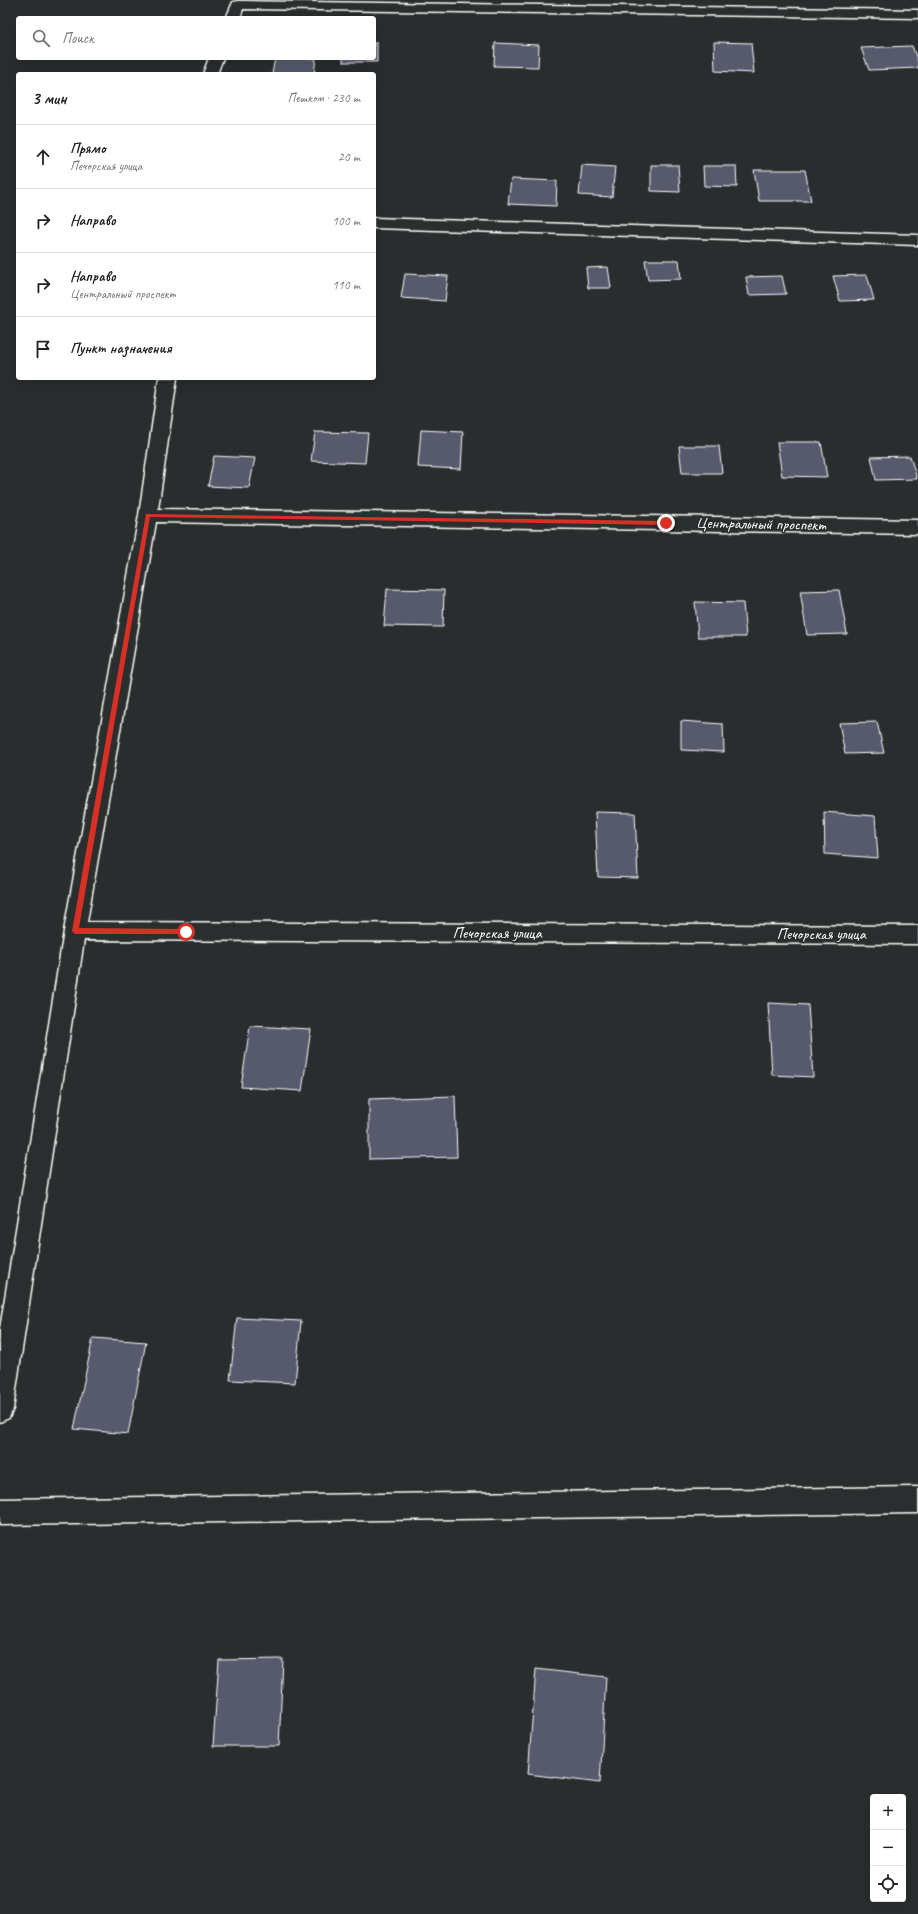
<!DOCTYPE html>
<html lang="ru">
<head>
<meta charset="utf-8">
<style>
  :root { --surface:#fff; --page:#f2f2f2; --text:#222; --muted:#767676; --line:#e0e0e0 }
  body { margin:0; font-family:Caveat,sans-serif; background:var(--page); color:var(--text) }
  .controls { position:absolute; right:12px; bottom:12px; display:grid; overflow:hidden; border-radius:4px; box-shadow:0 4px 16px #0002 }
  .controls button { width:36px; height:36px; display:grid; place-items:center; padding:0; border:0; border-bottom:1px solid var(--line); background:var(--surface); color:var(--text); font:20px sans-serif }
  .stop { position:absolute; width:12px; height:12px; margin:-9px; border:3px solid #d93025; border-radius:50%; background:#fff }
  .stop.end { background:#d93025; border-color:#fff; box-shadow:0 1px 4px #0008 }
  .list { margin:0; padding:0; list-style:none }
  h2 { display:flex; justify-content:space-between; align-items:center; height:52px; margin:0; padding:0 16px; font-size:17px }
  h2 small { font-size:13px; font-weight:400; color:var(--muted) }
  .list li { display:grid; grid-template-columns:26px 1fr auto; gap:12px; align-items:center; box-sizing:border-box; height:64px; padding:0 16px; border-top:1px solid var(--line) }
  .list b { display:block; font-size:15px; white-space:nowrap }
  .list p { margin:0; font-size:13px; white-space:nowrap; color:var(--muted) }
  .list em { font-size:13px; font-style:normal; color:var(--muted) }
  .icon { flex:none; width:22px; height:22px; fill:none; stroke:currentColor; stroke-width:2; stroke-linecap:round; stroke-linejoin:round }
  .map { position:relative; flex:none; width:918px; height:1914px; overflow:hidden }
  .search { position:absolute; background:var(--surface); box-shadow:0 4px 16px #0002; left:16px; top:16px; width:360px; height:44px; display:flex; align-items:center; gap:10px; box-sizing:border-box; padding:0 14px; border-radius:4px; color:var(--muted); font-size:15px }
  .panel { position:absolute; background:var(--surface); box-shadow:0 4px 16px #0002; left:16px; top:72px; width:360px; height:308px; border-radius:4px }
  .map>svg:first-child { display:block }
  .building { fill:#565a6c; stroke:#fff }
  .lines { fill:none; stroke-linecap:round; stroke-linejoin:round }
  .minor-casing { stroke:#fff; stroke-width:3 }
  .minor { fill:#2a2d2e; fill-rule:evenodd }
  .route { fill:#d93025 }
  .labels { text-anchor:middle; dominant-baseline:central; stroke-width:3; stroke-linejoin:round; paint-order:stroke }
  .street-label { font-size:16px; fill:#fff; stroke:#2a2d2e }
</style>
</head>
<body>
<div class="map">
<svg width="918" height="1914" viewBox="0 0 918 1914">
  <rect width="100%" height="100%" fill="#2a2d2e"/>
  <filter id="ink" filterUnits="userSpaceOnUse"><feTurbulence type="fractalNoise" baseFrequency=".025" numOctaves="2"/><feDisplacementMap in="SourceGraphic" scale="8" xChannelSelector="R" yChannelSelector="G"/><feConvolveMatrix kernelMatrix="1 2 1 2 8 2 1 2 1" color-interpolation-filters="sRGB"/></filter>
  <g filter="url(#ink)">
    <!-- building -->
    <g class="building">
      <path d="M714 42 751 43 754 73 715 71Z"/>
      <path d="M374 43H377V62H343V58H374Z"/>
      <path d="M495 43 539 45 538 67 494 66Z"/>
      <path d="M912 46 918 62V68L869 70 861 48Z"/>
      <path d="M275 58H316L314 74H272Z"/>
      <path d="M582 165 615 167 612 197 579 195Z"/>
      <path d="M651 165H678L680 192 651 191Z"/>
      <path d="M703 166H736L737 187 704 186Z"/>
      <path d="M754 170H805L811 201H759Z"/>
      <path d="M511 179 557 181 556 206 508 204Z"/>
      <path d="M645 260H679L681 279 648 280Z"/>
      <path d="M608 267 611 288H588L586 268Z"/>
      <path d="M405 274 448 276 445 301 401 298Z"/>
      <path d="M867 275 874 300 840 301 833 276Z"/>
      <path d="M782 276 786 294 749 295 746 277Z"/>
      <path d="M421 430 463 432 461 469 418 467Z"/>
      <path d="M315 432 368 433 365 463 311 461Z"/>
      <path d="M777 442H821L827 477 782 476Z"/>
      <path d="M679 446H719L722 473H682Z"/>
      <path d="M214 456 255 458 249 488 208 486Z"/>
      <path d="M910 456 917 479 876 480 871 457Z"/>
      <path d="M387 589 444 590 443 627 384 626Z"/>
      <path d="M839 590 847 634 807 635 800 591Z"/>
      <path d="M695 602 743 603 746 637H698Z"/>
      <path d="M681 721 723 724 724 752 681 750Z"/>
      <path d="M877 722 884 753 845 754 839 723Z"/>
      <path d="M595 812 635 813 638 878 598 877Z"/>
      <path d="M824 812 875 816 878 858 825 854Z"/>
      <path d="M768 1003 808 1005 813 1077 772 1075Z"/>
      <path d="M250 1026 311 1029 302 1091 241 1087Z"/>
      <path d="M455 1096 457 1157 369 1159V1099Z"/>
      <path d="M237 1318 301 1321 295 1383 230 1380Z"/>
      <path d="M93 1338 146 1342 128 1434 74 1429Z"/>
      <path d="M283 1659 279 1746H213L219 1660Z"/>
      <path d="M536 1669 606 1677 600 1783 528 1774Z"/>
    </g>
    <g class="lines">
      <!-- minor casing -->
      <g class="minor-casing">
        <g id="minor">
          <path d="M238 1 918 10V18L243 9 240 18H226L233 2Z"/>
          <path d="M209 58H223L217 74H203Z"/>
          <path d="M374 218 918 235V245L374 228Z"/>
          <path d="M159 378H177L158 509 918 520V534L156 522 87 922 918 926V944L84 940 13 1409 9 1418 0 1422V1329L64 931 139 515Z"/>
          <path d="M918 1487V1513L0 1525V1499Z"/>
        </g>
      </g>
      <!-- minor -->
      <use href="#minor" class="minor"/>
    </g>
  </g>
  <!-- route -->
  <path class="route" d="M146 514 666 521 669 523 666 525 150 517 79 928 186 929 190 932 186 934H75L72 931Z"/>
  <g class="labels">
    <!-- street labels -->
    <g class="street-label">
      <text transform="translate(761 524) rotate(1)">Центральный проспект</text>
      <text x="497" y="933">Печорская улица</text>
      <text x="821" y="934">Печорская улица</text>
    </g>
  </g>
</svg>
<div class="controls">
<button>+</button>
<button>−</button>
<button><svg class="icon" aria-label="locate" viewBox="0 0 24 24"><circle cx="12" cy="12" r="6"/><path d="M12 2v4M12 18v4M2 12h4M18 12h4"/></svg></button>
</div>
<div class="stop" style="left:186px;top:932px"></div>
<div class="stop end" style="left:666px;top:523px"></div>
<div class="search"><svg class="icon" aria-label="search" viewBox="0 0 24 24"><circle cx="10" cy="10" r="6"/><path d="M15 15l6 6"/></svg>Поиск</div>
<section class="panel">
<h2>3 мин<small>Пешком · 230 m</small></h2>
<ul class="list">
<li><svg class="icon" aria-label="ahead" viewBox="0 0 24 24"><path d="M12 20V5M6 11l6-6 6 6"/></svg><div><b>Прямо</b><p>Печорская улица</p></div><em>20 m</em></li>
<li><svg class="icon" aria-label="right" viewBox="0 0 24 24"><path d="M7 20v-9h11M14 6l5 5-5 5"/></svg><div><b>Направо</b></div><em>100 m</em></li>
<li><svg class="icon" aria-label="right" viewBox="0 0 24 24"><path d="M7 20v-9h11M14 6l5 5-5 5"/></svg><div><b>Направо</b><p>Центральный проспект</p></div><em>110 m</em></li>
<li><svg class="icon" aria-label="arrive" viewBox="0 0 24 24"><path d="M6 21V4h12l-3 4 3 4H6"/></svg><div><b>Пункт назначения</b></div></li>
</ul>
</section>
</div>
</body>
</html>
